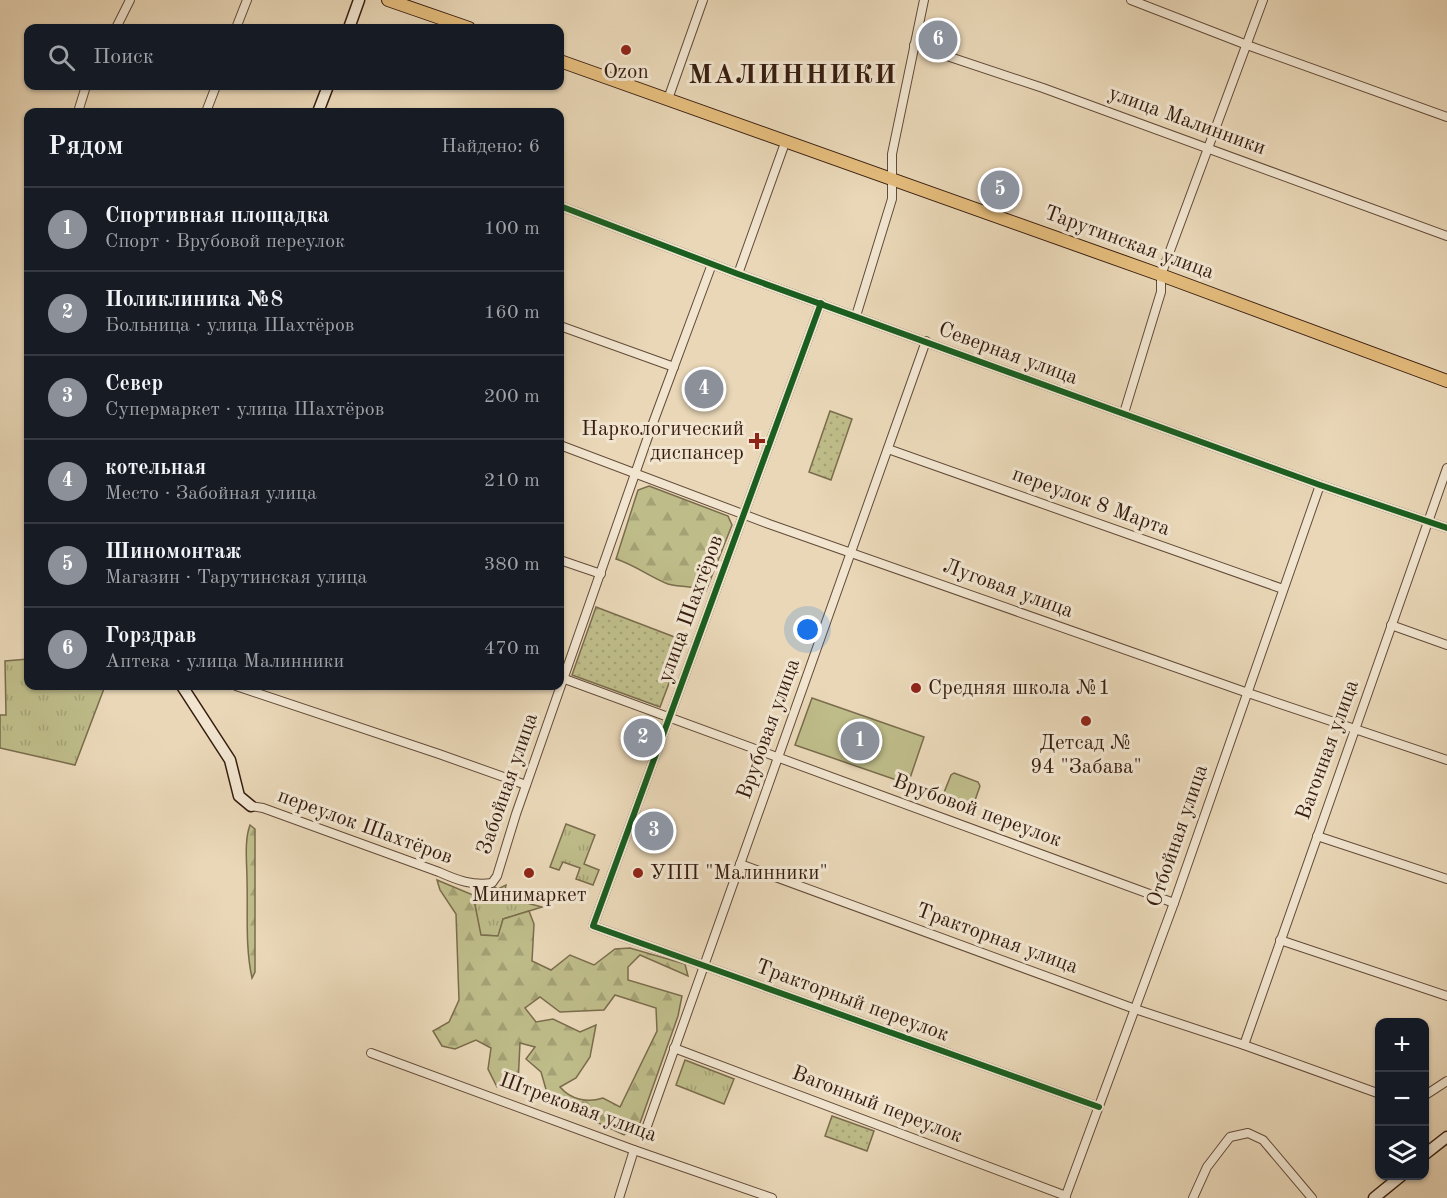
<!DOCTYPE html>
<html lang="ru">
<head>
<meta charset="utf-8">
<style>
  :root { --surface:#171b24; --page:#242831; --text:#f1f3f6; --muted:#9ea1a6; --line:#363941; --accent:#8c9099 }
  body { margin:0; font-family:"Old Standard TT",serif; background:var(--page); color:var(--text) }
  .controls { position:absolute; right:18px; bottom:18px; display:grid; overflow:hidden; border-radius:12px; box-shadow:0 2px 4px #0004 }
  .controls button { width:54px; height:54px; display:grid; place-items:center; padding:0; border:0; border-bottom:2px solid var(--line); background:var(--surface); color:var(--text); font:30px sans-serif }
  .you { position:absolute; left:808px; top:630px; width:21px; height:21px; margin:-15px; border:4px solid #fff; border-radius:50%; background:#1a73e8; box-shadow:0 0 0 9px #1a73e833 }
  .badge { display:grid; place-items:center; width:39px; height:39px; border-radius:50%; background:var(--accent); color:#fff; font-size:20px; font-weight:700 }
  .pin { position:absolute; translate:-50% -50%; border:3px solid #fff; box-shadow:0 2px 6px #0006 }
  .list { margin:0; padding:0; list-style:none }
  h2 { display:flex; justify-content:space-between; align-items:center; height:78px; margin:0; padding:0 24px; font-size:26px }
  h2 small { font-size:20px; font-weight:400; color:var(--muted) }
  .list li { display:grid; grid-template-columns:39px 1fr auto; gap:18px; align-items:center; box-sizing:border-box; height:84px; padding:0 24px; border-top:2px solid var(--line) }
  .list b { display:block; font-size:22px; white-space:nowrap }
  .list p { margin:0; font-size:20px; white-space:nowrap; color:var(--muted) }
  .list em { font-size:20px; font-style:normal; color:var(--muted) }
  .icon { flex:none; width:33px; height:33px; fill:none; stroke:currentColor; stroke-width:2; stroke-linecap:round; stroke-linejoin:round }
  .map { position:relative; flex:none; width:1447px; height:1198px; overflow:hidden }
  .search { position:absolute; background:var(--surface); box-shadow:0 2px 4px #0004; left:24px; top:24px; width:540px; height:66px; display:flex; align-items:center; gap:15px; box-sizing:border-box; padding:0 21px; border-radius:12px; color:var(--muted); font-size:22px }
  .panel { position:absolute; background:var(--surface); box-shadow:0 2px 4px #0004; left:24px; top:108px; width:540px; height:582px; border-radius:12px }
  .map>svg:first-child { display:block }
  .grass { fill:url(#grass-tufts); stroke:#7a6c4c; stroke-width:1.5 }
  .forest { fill:url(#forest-firs); stroke:#7a6c4c; stroke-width:1.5; fill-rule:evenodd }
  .park { fill:url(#park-dots); stroke:#7a6c4c; stroke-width:1.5 }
  .pitch { fill:#bebc89; stroke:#7a6c4c; stroke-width:1.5 }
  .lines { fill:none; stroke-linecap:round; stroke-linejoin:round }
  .street-casing { stroke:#634b39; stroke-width:10 }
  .secondary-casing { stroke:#361c0f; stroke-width:13 }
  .primary-casing { stroke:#361c0f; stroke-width:14 }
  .street { stroke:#f1e5d0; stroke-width:8 }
  .secondary { stroke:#f1e5d0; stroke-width:10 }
  .primary { stroke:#e4bc7c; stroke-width:12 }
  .cycleway-casing { stroke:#f1e5d0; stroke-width:10 }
  .cycleway { stroke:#1b5e20; stroke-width:6 }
  .poi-dot { fill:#8f2418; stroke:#f1e5d0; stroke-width:2 }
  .labels { text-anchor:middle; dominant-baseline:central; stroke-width:6; stroke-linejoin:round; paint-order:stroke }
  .poi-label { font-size:21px; fill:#361c0f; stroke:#f1e5d0 }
  .street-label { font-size:21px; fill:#361c0f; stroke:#f1e5d0 }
  .district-label { font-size:27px; font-weight:bold; letter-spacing:1.5px; fill:#361c0f; stroke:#f1e5d0 }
</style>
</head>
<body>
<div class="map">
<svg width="1447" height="1198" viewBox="0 0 1447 1198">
  <defs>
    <pattern id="grass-tufts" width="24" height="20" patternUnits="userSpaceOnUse" patternTransform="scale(1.5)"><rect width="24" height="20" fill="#bebc89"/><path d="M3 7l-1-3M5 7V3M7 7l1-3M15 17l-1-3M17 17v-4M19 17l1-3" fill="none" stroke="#a4a175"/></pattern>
    <pattern id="forest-firs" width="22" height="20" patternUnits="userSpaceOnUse" patternTransform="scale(1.5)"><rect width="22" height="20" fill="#bebc89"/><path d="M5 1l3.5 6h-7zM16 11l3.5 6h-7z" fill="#a4a175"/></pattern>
    <pattern id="park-dots" width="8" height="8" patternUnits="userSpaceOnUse" patternTransform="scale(1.5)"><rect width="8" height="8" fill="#bebc89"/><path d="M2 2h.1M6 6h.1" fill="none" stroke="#a4a175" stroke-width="1.8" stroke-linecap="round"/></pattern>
  </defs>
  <rect width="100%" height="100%" fill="#e9d7b7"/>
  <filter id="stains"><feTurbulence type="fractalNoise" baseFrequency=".00333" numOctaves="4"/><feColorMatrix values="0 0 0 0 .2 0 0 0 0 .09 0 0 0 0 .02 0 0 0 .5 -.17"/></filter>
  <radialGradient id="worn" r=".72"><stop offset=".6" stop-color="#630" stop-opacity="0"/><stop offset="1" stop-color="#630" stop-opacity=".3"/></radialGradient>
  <!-- grass -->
  <g class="grass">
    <path d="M28 659V686H105L75 765 0 748V715H6L5 661Z"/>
    <path d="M566 824 595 835 584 864 599 870 593 885 576 879 580 868 563 862 559 870 550 867Z"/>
    <path d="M506 885 504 897 542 907 503 919 499 936 480 935 473 895 492 886 498 889Z"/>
    <path d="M685 1060 734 1079 724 1104 676 1085Z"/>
  </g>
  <!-- forest -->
  <g class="forest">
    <path d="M649 486 728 516 732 525 706 591C694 585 681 588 668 584 650 577 635 565 616 559L638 490Z"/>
    <path d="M250 825 255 829V972L252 978C245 946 248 913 247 880 247 863 244 841 250 825Z"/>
    <path d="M437 880 473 895 481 935 498 936 503 919 529 911 534 924 532 961 551 970 570 955 594 965 615 949 630 948 685 964 688 976 640 955 628 967V980L682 996 678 1016 640 1123 624 1135 549 1100 541 1072 526 1059 535 1047 520 1043 518 1084 497 1087 488 1069 491 1048 476 1040 455 1049 442 1046 433 1031 449 1022 459 1000 456 914 440 890ZM615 995 656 1008 657 1031 620 1107 603 1098C588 1103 571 1100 560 1087L576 1078 590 1057 596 1025 580 1032 553 1019 536 1022 525 1008 540 997 560 1012 604 1010Z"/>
  </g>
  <!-- park -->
  <g class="park">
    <path d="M830 411 852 419 831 480 809 472Z"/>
    <path d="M596 607 685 641 660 707 572 675Z"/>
    <path d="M832 1116 874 1131 867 1151 825 1136Z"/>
  </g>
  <!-- pitch -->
  <g class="pitch">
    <path d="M812 698 924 737 908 784 795 745Z"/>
    <path d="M954 773 978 782 980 786 973 806 969 807 944 799 943 795 951 775Z"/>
  </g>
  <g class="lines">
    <!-- street casing -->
    <g class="street-casing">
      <g id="street">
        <path d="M1131 0 1247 45 1447 117"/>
        <path d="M116 28 130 0"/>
        <path d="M236 28 247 0"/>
        <path d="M914 45 1043 88 1447 236"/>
        <path d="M668 99 703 0"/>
        <path d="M78 112 86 86"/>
        <path d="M206 112 216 86"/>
        <path d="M560 206 738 274 1320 485 1447 528"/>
        <path d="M738 274 786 140"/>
        <path d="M821 303 593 926 1099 1107"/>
        <path d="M856 316 892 199V154L924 0"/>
        <path d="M560 326 674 367"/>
        <path d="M1124 413 1161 292V275L1263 0"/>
        <path d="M560 445 769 524 1248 693 1447 760"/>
        <path d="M888 449 1283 589"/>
        <path d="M560 560 601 574"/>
        <path d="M1391 625 1447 645"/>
        <path d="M562 678 1174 903"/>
        <path d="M236 686 439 754 526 785"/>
        <path d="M251 806 263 808 439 872C457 880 472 886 492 883L497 876 516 814 650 431 712 264"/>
        <path d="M1317 836 1447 879"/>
        <path d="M740 864 1135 1009 1244 1045 1380 1094"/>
        <path d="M1280 940 1447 996"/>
        <path d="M1244 1045 1447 468"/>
        <path d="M674 1048 1066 1196"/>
        <path d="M371 1053 634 1150 772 1198"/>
        <path d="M1424 1096 1447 1081"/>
        <path d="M646 1129 926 341"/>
        <path d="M619 1198 634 1150"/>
        <path d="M1065 1198 1174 903 1320 485"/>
        <path d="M1193 1198 1207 1167 1230 1137 1248 1133 1263 1140 1312 1198"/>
      </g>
    </g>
    <!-- secondary casing -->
    <g class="secondary-casing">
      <g id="secondary">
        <path d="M349 28 359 0"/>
        <path d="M318 112 328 86"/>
        <path d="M182 686 230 760 239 796 251 806"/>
        <path d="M1424 1155 1447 1137"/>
        <path d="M1374 1198 1401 1176"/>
      </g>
    </g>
    <!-- primary casing -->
    <g class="primary-casing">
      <g id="primary">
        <path d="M388 0 469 28"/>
        <path d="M560 61 1161 275 1447 381"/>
      </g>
    </g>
    <!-- street -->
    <use href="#street" class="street"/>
    <!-- secondary -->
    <use href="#secondary" class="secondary"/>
    <!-- primary -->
    <use href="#primary" class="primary"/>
    <!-- cycleway casing -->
    <g class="cycleway-casing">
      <g id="cycleway">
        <path d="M560 206 738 274 1320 485 1447 528"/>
        <path d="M821 303 593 926 1099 1107"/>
      </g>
    </g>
    <!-- cycleway -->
    <use href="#cycleway" class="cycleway"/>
  </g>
  <!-- markers -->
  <g class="poi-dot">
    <circle cx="626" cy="50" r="6"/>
    <path d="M754 432h6v6h6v6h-6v6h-6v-6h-6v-6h6z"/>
    <circle cx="916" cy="688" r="6"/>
    <circle cx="1086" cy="721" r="6"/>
    <circle cx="529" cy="873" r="6"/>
    <circle cx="638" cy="873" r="6"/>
  </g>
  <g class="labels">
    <!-- poi labels -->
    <g class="poi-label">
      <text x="626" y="72">Ozon</text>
      <text x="744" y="429" text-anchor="end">Наркологический<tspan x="744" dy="24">диспансер</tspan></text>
      <text x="928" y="688" text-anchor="start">Средняя школа №1</text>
      <text x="1086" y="743">Детсад №<tspan x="1086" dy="24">94 "Забава"</tspan></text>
      <text x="650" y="873" text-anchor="start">УПП "Малинники"</text>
      <text x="529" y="895">Минимаркет</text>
    </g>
    <!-- street labels -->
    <g class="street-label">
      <text transform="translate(1187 121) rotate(20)">улица Малинники</text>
      <text transform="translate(1129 243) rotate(20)">Тарутинская улица</text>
      <text transform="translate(1008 354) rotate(20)">Северная улица</text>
      <text transform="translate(1091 502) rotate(20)">переулок 8 Марта</text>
      <text transform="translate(1008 589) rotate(20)">Луговая улица</text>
      <text transform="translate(691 609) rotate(-70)">улица Шахтёров</text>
      <text transform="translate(769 729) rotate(-70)">Врубовая улица</text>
      <text transform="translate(1328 750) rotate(-70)">Вагонная улица</text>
      <text transform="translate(508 784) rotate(-71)">Забойная улица</text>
      <text transform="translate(977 811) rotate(20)">Врубовой переулок</text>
      <text transform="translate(365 827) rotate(20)">переулок Шахтёров</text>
      <text transform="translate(1178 836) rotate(-71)">Отбойная улица</text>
      <text transform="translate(997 939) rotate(20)">Тракторная улица</text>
      <text transform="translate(852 1001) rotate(20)">Тракторный переулок</text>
      <text transform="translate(877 1105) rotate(21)">Вагонный переулок</text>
      <text transform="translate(578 1108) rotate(20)">Штрековая улица</text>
    </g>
    <!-- district labels -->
    <g class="district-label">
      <text x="793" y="75">МАЛИННИКИ</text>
    </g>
  </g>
  <rect width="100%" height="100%" filter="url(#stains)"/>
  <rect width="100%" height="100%" fill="url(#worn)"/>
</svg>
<div class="controls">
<button>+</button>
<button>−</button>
<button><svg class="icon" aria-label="layers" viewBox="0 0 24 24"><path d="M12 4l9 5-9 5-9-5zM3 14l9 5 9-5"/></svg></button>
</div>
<div class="you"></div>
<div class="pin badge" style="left:860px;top:741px">1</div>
<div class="pin badge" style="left:643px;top:738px">2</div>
<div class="pin badge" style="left:654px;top:831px">3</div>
<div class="pin badge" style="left:704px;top:389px">4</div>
<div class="pin badge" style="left:1000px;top:190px">5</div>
<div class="pin badge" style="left:938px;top:40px">6</div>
<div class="search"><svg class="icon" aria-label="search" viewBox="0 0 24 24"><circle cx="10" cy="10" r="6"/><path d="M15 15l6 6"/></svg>Поиск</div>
<section class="panel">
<h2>Рядом<small>Найдено: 6</small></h2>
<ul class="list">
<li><span class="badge">1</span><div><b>Спортивная площадка</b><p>Спорт · Врубовой переулок</p></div><em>100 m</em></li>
<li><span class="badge">2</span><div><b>Поликлиника №8</b><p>Больница · улица Шахтёров</p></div><em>160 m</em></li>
<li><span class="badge">3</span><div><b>Север</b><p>Супермаркет · улица Шахтёров</p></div><em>200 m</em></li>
<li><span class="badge">4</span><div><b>котельная</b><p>Место · Забойная улица</p></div><em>210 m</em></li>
<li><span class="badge">5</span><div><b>Шиномонтаж</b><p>Магазин · Тарутинская улица</p></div><em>380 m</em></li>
<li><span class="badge">6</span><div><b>Горздрав</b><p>Аптека · улица Малинники</p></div><em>470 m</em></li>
</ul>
</section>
</div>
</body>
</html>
